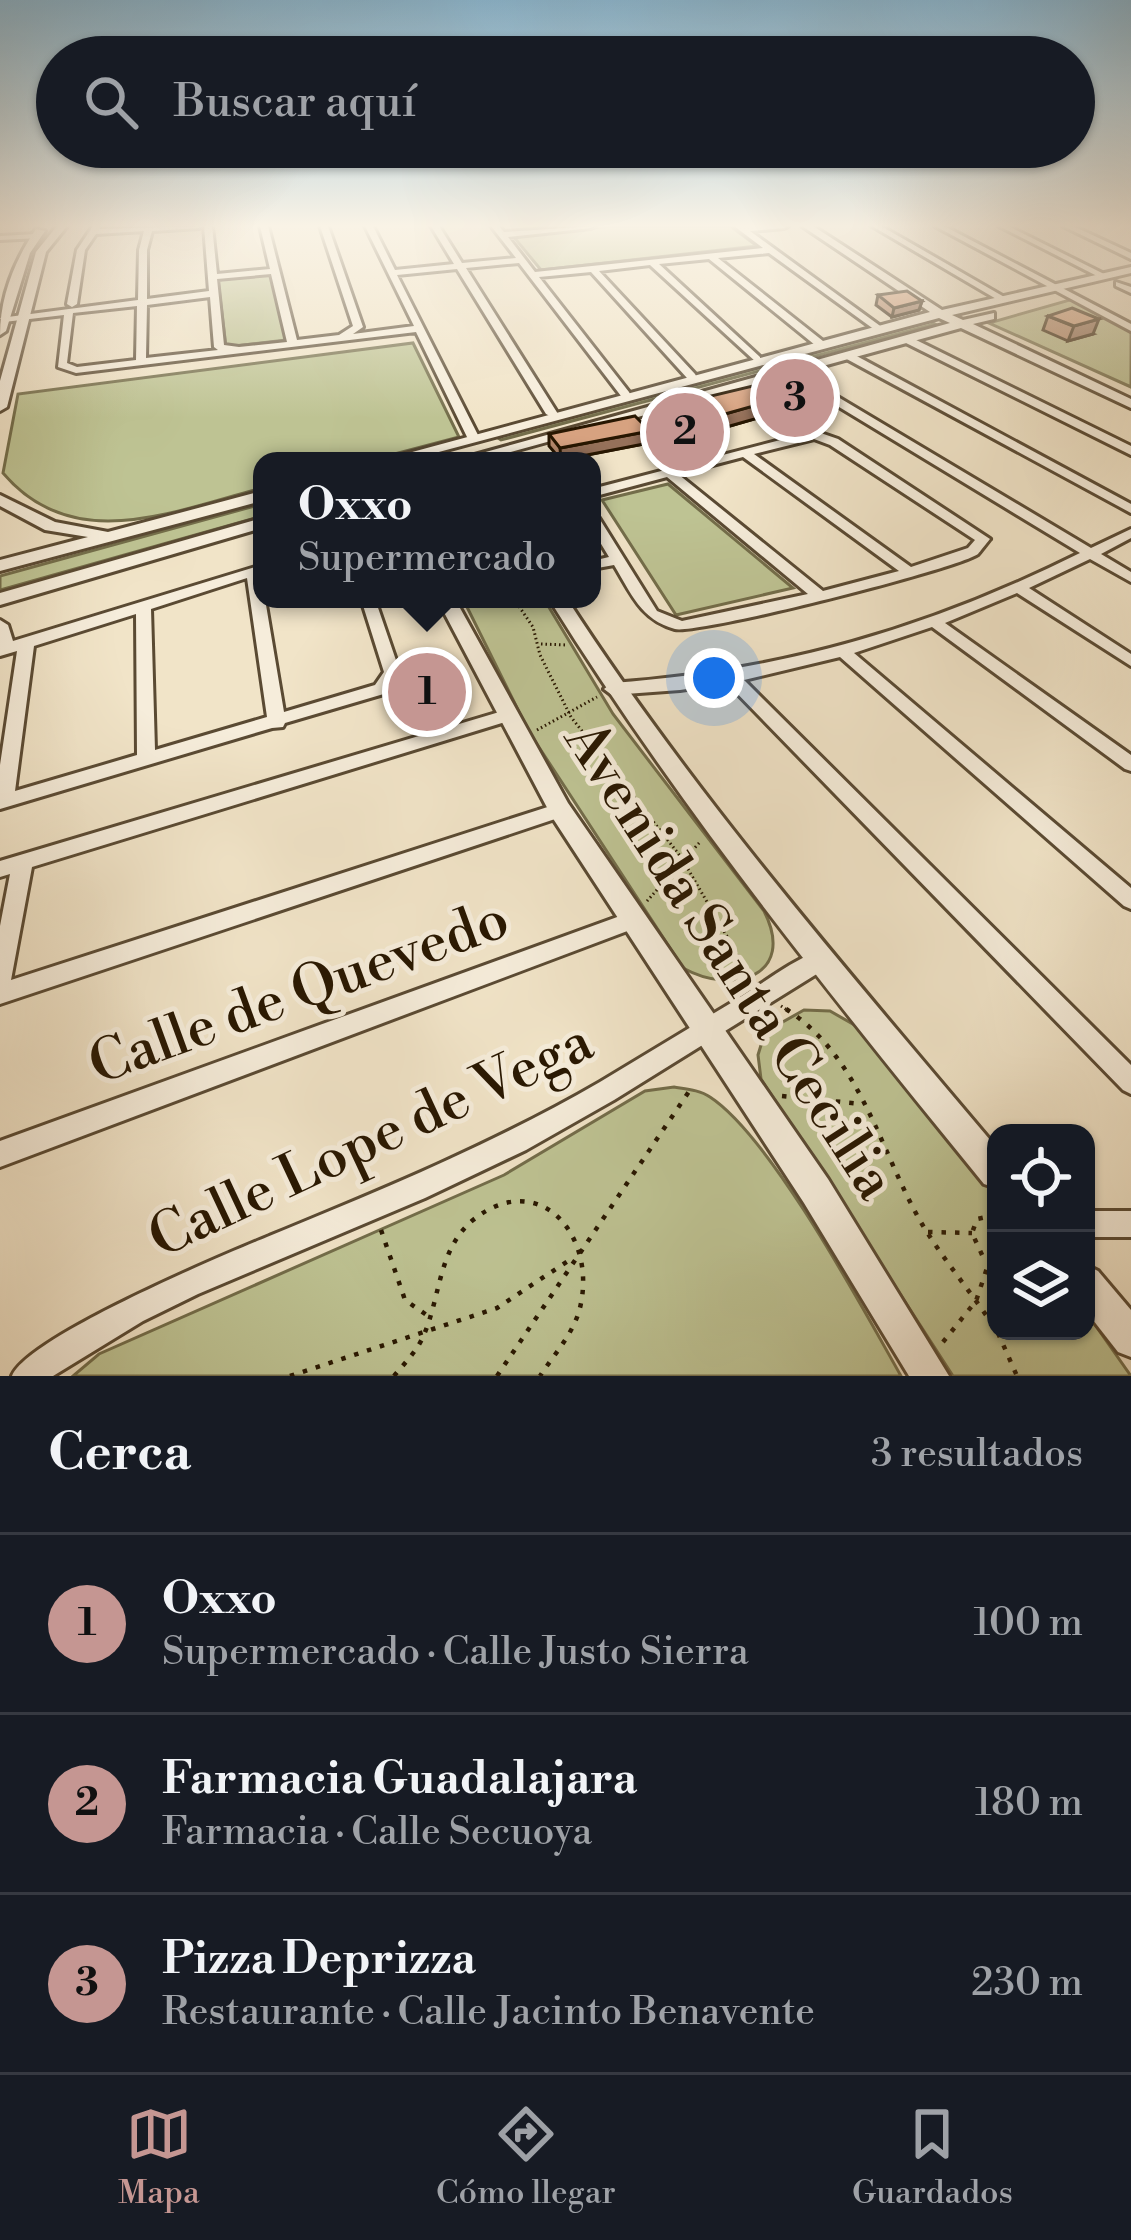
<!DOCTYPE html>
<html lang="es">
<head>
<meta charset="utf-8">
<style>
  :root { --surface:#171b24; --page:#242831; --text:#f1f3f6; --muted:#9ea1a6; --line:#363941; --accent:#c59692 }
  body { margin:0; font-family:"Libre Bodoni",serif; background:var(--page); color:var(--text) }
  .controls { position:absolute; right:36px; bottom:36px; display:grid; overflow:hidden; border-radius:24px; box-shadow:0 3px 9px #0004 }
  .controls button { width:108px; height:108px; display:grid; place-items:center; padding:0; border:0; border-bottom:3px solid var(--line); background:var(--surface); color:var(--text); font:60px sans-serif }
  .you { position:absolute; left:714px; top:678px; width:42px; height:42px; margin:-30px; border:9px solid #fff; border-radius:50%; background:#1a73e8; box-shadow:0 0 0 18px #1a73e833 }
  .badge { display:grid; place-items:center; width:78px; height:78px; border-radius:50%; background:var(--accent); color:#111; font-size:39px; font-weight:700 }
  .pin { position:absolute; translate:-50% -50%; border:6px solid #fff; box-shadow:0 3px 12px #0006 }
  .popup { position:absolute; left:253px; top:452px; width:348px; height:156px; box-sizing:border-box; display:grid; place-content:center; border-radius:24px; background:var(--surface); filter:drop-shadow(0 3px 9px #0005); font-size:39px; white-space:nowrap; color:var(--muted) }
  .popup b { font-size:45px; color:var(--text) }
  .popup::after { content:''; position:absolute; left:50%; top:100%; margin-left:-24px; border:24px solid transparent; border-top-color:var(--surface) }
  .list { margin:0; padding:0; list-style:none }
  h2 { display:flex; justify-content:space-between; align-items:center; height:156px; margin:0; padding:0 48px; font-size:51px }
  h2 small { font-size:39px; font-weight:400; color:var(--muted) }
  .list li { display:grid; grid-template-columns:78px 1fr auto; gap:36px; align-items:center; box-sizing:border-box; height:180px; padding:0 48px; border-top:3px solid var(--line) }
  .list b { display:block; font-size:45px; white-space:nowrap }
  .list p { margin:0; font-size:39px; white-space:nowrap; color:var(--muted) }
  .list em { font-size:39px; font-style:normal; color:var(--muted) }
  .icon { flex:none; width:66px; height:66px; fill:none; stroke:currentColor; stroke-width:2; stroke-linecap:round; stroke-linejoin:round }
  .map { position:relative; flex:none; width:1131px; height:1376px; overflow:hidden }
  .search { position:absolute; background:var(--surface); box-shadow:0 3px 9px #0004; left:36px; right:36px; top:36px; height:132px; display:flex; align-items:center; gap:30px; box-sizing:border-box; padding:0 42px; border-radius:66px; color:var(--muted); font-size:45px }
  .sheet { height:696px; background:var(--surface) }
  nav { display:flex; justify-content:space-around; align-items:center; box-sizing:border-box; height:168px; border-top:3px solid var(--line); background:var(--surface); font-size:33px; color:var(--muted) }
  nav a { display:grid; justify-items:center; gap:6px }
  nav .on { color:var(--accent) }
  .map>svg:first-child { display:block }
  .green { fill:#bec393; stroke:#736d4a; stroke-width:3 }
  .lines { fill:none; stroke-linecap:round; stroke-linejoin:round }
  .service-casing { stroke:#5a4a33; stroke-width:10 }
  .minor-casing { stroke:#5a4a33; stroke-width:6 }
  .tertiary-casing { stroke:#5a4a33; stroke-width:6 }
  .path-far1 { stroke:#281701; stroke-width:3; stroke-dasharray:1.5 3; stroke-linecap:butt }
  .path { stroke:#281701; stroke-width:4.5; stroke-dasharray:4.5 9; stroke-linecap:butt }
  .service { stroke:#f6eddb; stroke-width:6 }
  .minor { fill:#f6eddb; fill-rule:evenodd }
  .tertiary { fill:#f6eddb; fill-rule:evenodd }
  .wall { fill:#b98b6e; stroke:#281701; stroke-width:3 }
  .shaded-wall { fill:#96715a; stroke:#281701; stroke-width:3 }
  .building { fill:#d7a280; stroke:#281701; stroke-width:3 }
  .labels { text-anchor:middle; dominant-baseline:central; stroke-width:10; stroke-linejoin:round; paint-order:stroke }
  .near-street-label { font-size:57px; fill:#281701; stroke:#f6eddb }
</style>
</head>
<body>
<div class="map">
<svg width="1131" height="1376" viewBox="0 0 1131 1376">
  <rect width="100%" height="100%" fill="#f1e4c8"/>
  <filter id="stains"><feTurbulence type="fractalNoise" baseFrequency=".00167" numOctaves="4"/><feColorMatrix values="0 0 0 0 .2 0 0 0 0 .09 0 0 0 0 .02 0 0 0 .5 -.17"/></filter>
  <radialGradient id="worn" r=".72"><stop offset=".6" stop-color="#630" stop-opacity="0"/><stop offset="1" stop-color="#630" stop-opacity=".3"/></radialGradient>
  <!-- green -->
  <g class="green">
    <path d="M614 226H730L757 246 541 270 513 236Z"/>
    <path d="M271 274 286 340 226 347 218 280Z"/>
    <path d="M1073 299 1131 331V387L989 323Z"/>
    <path d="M929 321 935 324 501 440 495 436Z"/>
    <path d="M413 343 459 437 368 461H262V488C174 511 73 556 3 473L18 394Z"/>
    <path d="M668 484 793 588 676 615 602 500Z"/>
    <path d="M262 504V516L0 590V576Z"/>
    <path d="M463 599H544L613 714 764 911C797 976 733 996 683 968L529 732Z"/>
    <path d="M804 1010 830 1011 858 1027 996 1193V1331H1086V1312L1131 1376H953L761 1079 758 1055 765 1032Z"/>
    <path d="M674 1087C686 1089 700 1090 710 1097 771 1137 862 1307 901 1376H73L99 1354 504 1175 645 1091Z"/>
  </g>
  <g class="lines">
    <!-- service casing -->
    <g class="service-casing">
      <path id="service" d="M772 398 791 408 816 400 774 374"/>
    </g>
    <!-- minor casing -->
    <g class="minor-casing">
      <g id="minor">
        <path d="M93 226H101L99 229 203 226 199 228 152 231 147 250V299L209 291 204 226H212L217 274 270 269 260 226H268L297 340 339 335 353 326 320 226H328L363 327 353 334 414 326 365 226H373L395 270 454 264 431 226H439L462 263 516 258 491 226H499L504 232 595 226 591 228 508 237 535 272 763 248 734 226H788L784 228 750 231 883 328 875 330 769 253 718 258 823 341V345H815L709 259 659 264 760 357V361L756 362 650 265 599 271 695 374 696 376 691 379 687 378 591 272 539 277 629 392 630 394 625 397 621 396 519 263 466 268 558 414 552 417 546 414 457 269 397 275 479 437 473 441 467 437 416 332 76 373 58 367 64 315 4 322 0 318 138 300 139 250 144 231 96 234 85 250 77 304 72 307 67 304 77 250ZM271 274 287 342 239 347 224 345 217 279ZM210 297 214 347 218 350 146 358 147 305ZM137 306 136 360 77 367 67 363 73 313Z"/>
        <path d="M872 226H881L1006 298 998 300Z"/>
        <path d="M935 226H944L1131 324V331Z"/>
        <path d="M999 226H1008L1106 275 1099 277Z"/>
        <path d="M1063 226H1073L1131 253V259Z"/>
        <path d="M36 234 39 238 0 240V236Z"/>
        <path d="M1116 282 1131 287V293L1116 286Z"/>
        <path d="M902 337H910L1131 446V455L902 341Z"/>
        <path d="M843 353H851L1131 504V513L843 357Z"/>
        <path d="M783 369H791L1091 548 1131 529V538L1101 554 1131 572V582L1090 559 1029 588 1131 654V666L1017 593 945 623 1131 755V771L1125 769 932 627 854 653 1131 888V909L1124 906 840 657 744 680 1131 1065V1094L1123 1090 727 683 680 690 612 695 604 689 612 683C782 671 927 629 1080 553L783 373Z"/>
        <path d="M815 431 838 439 990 539C989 540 979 553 978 554 957 569 697 635 675 629 641 620 631 593 614 565L592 569V561L609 557 592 529V514L599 518 657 611 682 621 808 594 667 477 592 497V489ZM814 439 830 445 975 540 968 548 911 567 754 454ZM743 457 899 571 823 591 678 474Z"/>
        <path d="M262 565V599H265L284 712 375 685 384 672 361 599H375L400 672 387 693 285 723 283 727 272 728 0 809V765L17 651 0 656V620L8 625 13 641ZM247 578 267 717 155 750 151 609ZM136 614 137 755 15 791 34 646Z"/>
        <path d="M506 710 515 716 512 720 32 867 11 980 560 803 567 805 569 810 567 815 0 1004V926L10 874 0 877V861Z"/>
        <path d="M631 912 638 915 641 921 638 927 0 1167V1141Z"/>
        <path d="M820 950 828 953 831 960 828 967 614 1100 526 1150 425 1198 198 1294 143 1321 53 1376H12C28 1337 221 1256 267 1237 381 1190 493 1144 600 1082 647 1054 694 1025 741 997 766 981 792 961 820 950Z"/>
        <rect x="1086" y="1211" width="45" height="26"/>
      </g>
    </g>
    <!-- tertiary casing -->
    <g class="tertiary-casing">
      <g id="tertiary">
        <path d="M57 226H67L46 252 7 407 0 411V381L36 252Z"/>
        <path d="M802 226H813L942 310 1131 267V273L952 315 963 320 994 313V319L973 324 1131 399V408L961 328 478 461H453L950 323 939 318 405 461H379L930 312Z"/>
        <path d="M36 229 45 231 30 253 6 331 0 335C0 297 15 260 36 229Z"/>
        <path d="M262 491V501L0 571V560L88 537 45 530 0 506V495L55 522 108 532Z"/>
        <path d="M262 518V528L0 605V593Z"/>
        <path d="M437 599H455L568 803 828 1179 949 1376H909L804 1203 552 817Z"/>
        <path d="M549 599H567C694 795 846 969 996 1147V1188L984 1184C830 995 678 806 549 599Z"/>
        <path d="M1086 1265 1098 1271 1131 1310V1357L1118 1352 1086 1311Z"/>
      </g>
    </g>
    <!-- path-far1 -->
    <g class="path-far1">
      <path d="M514 599 533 627 540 655 571 717 681 857 750 976"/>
      <path d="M541 644 567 645"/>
      <path d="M537 730 597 697"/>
      <path d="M647 901 700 842"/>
      <path d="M781 1006 790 1012"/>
    </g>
    <!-- path -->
    <g class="path">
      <path d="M786 1009C862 1058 879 1150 922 1224 944 1261 973 1294 996 1330"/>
      <path d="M782 1096 862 1104"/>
      <path d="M996 1215 977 1219 972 1233 983 1257 996 1266"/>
      <path d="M381 1230 405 1300 428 1316"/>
      <path d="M928 1232 972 1233"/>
      <path d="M998 1333 1017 1376"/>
      <path d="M943 1342 976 1301 989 1262"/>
      <path d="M290 1376 497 1308 574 1257"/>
      <path d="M394 1376C404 1364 415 1353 422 1339 441 1299 437 1250 473 1220 538 1168 595 1233 581 1303 576 1331 555 1353 540 1376"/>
      <path d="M497 1376 690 1090"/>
    </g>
    <!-- service -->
    <use href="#service" class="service"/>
    <!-- minor -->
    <use href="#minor" class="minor"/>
    <!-- tertiary -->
    <use href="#tertiary" class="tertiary"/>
  </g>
  <!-- wall -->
  <g class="wall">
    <path d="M878 295 922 301 919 310 892 317 876 305Z"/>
    <path d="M1048 316 1093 334 1068 341 1043 330Z"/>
    <path d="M782 398 779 412 709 432V436L680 443 674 438 652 442 653 428Z"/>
    <path d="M650 431 649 443 561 460 549 446V434Z"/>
  </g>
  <!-- shaded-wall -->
  <g class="shaded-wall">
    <path d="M922 301 919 310 892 317 894 308Z"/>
    <path d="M1099 319 1093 334 1068 341 1074 326Z"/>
    <path d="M782 398 779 412 709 432V436L680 443 682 429 707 419Z"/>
    <path d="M675 424 674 438 652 442 653 428Z"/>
    <path d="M650 431 649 443 561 460 560 448Z"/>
    <path d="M453 690 454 702 399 717 396 705Z"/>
  </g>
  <!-- building -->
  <g class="building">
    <path d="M907 291 922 301 894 308 878 295Z"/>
    <path d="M1072 308 1099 319 1074 326 1048 316Z"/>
    <path d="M761 384 782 398 707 419 710 422 682 429 675 424 653 428 669 406Z"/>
    <path d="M635 416 650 431 560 448 549 434Z"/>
    <path d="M442 665 453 690 396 705 390 691 409 673Z"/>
  </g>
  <!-- sky -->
  <linearGradient id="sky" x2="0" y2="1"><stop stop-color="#89b8d4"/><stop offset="0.54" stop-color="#f9f3e6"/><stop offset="1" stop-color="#f9f3e6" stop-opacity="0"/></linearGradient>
  <rect width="1131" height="418" fill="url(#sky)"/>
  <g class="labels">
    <!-- near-street labels -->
    <g class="near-street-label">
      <text transform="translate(729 961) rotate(57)">Avenida Santa Cecilia</text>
      <text transform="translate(299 993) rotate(-20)">Calle de Quevedo</text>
      <text transform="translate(371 1141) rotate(-25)">Calle Lope de Vega</text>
    </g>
  </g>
  <rect width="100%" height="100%" filter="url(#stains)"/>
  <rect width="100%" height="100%" fill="url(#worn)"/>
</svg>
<div class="controls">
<button><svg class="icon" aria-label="locate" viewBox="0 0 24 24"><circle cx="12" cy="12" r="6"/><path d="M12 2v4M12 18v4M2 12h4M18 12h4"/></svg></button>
<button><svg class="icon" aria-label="layers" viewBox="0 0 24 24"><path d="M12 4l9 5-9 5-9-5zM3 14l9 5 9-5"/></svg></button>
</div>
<div class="you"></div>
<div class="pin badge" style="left:427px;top:692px">1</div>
<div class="popup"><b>Oxxo</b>Supermercado</div>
<div class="pin badge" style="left:685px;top:432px">2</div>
<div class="pin badge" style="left:795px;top:398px">3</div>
<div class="search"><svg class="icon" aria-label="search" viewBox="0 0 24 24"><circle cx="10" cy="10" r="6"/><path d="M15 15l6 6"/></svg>Buscar aquí</div>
</div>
<section class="sheet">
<h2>Cerca<small>3 resultados</small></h2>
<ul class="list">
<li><span class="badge">1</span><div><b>Oxxo</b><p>Supermercado · Calle Justo Sierra</p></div><em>100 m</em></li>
<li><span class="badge">2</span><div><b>Farmacia Guadalajara</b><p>Farmacia · Calle Secuoya</p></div><em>180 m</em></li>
<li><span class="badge">3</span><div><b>Pizza Deprizza</b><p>Restaurante · Calle Jacinto Benavente</p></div><em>230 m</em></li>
</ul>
</section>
<nav>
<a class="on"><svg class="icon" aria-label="map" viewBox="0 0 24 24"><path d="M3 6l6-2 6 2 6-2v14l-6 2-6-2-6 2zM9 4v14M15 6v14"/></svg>Mapa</a>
<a><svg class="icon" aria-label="directions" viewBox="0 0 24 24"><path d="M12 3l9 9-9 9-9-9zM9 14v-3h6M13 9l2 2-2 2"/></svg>Cómo llegar</a>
<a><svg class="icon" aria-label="saved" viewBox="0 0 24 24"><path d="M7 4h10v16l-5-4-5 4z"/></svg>Guardados</a>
</nav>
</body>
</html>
